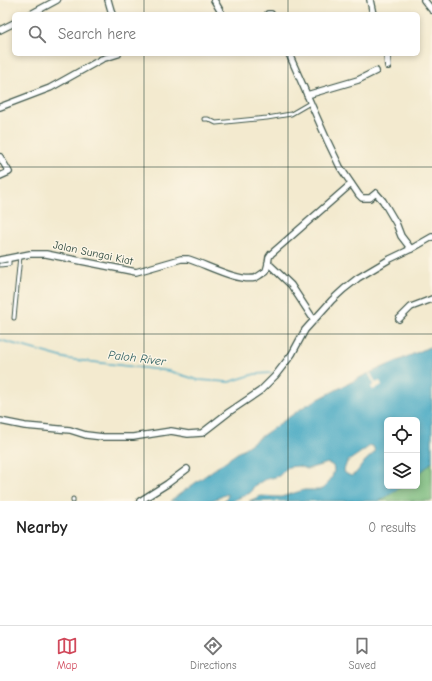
<!DOCTYPE html>
<html lang="en">
<head>
<meta charset="utf-8">
<style>
  :root { --surface:#fff; --page:#f2f2f2; --text:#222; --muted:#767676; --line:#e0e0e0; --accent:#d1495b }
  body { margin:0; font-family:"Comic Neue",sans-serif; background:var(--page); color:var(--text) }
  .controls { position:absolute; right:12px; bottom:12px; display:grid; overflow:hidden; border-radius:6px; box-shadow:0 2px 6px #0003 }
  .controls button { width:36px; height:36px; display:grid; place-items:center; padding:0; border:0; border-bottom:1px solid var(--line); background:var(--surface); color:var(--text); font:20px sans-serif }
  .list { margin:0; padding:0; list-style:none }
  h2 { display:flex; justify-content:space-between; align-items:center; height:52px; margin:0; padding:0 16px; font-size:17px }
  h2 small { font-size:13px; font-weight:400; color:var(--muted) }
  .icon { flex:none; width:22px; height:22px; fill:none; stroke:currentColor; stroke-width:2; stroke-linecap:round; stroke-linejoin:round }
  .map { position:relative; flex:none; width:432px; height:501px; overflow:hidden }
  .search { position:absolute; background:var(--surface); box-shadow:0 2px 6px #0003; left:12px; right:12px; top:12px; height:44px; display:flex; align-items:center; gap:10px; box-sizing:border-box; padding:0 14px; border-radius:6px; color:var(--muted); font-size:15px }
  .sheet { height:124px; background:var(--surface) }
  nav { display:flex; justify-content:space-around; align-items:center; box-sizing:border-box; height:56px; border-top:1px solid var(--line); background:var(--surface); font-size:11px; color:var(--muted) }
  nav a { display:grid; justify-items:center; gap:2px }
  nav .on { color:var(--accent) }
  .map>svg:first-child { display:block }
  .forest { fill:#77b97c; stroke:#4b7b58 }
  .water { fill:#44a8c3; stroke:#32727c; fill-rule:evenodd }
  .pier { fill:#f3eacf }
  .lines { fill:none; stroke-linecap:round; stroke-linejoin:round }
  .stream { stroke:#44a8c3; stroke-width:1.5 }
  .lane-casing { stroke:#3f574b; stroke-width:5 }
  .street-casing { stroke:#3f574b; stroke-width:8 }
  .lane { stroke:#fff; stroke-width:3 }
  .street { stroke:#fff; stroke-width:5.5 }
  .grid { fill:none; stroke:#1f3d34; stroke-width:1; stroke-opacity:0.55 }
  .labels { text-anchor:middle; dominant-baseline:central; stroke-width:3; stroke-linejoin:round; paint-order:stroke }
  .street-label { font-size:11px; fill:#1f3d34; stroke:#fcf5e5 }
  .water-label { font-size:12px; font-style:italic; fill:#2a5d5f; stroke:#fcf5e5 }
</style>
</head>
<body>
<div class="map">
<svg width="432" height="501" viewBox="0 0 432 501">
  <rect width="100%" height="100%" fill="#fcf5e5"/>
  <filter id="ink" filterUnits="userSpaceOnUse"><feTurbulence type="fractalNoise" baseFrequency=".025" numOctaves="2"/><feDisplacementMap in="SourceGraphic" scale="8" xChannelSelector="R" yChannelSelector="G"/><feConvolveMatrix kernelMatrix="1 2 1 2 8 2 1 2 1" color-interpolation-filters="sRGB"/></filter>
  <filter id="wash" filterUnits="userSpaceOnUse"><feTurbulence type="fractalNoise" baseFrequency=".012" numOctaves="4" result="noise"/><feDisplacementMap in="SourceGraphic" scale="16" xChannelSelector="R" yChannelSelector="G"/><feGaussianBlur stdDeviation="0.9" result="paint"/><feColorMatrix in="noise" values="0 0 0 0 0 0 0 0 0 0 0 0 0 0 0 0 0 1.4 0 .05"/><feComposite in="paint" operator="in"/></filter>
  <g filter="url(#wash)">
    <rect width="100%" height="100%" fill="#f3eacf"/>
    <!-- forest -->
    <path class="forest" d="M432 461V501H380L402 486H417V475L428 466Z"/>
    <!-- water -->
    <path class="water" d="M432 346V461L428 466 417 475V420H387V486H402L380 501H249L261 496 281 497 304 490H319L324 488 332 477 334 470 333 466 328 463 307 469 298 466 288 467 279 476 264 480 254 486 250 493 232 501H224L228 496 227 494 213 500 207 501H170L223 463 305 406 365 375ZM370 446H373L375 452 365 461 356 473 351 476 345 473 344 470 347 462Z"/>
    <!-- pier -->
    <path class="pier" d="M370 372 376 383 380 381 382 385 373 390 371 387 374 384 369 374Z"/>
    <g class="lines">
      <!-- stream -->
      <path class="stream" d="M0 340 68 359 169 371 198 380 229 382 255 374 272 373"/>
    </g>
  </g>
  <g filter="url(#ink)">
    <g class="lines">
      <!-- lane casing -->
      <g class="lane-casing">
        <g id="lane">
          <path d="M204 119H208L216 123 267 118 291 114 310 103"/>
          <path d="M0 265 9 264V259"/>
          <path d="M14 318 20 256"/>
          <path d="M73 499V501"/>
        </g>
      </g>
      <!-- street casing -->
      <g class="street-casing">
        <g id="street">
          <path d="M108 0 112 14"/>
          <path d="M214 0 222 14"/>
          <path d="M370 0 373 14"/>
          <path d="M424 0 432 10"/>
          <path d="M31 14 57 0"/>
          <path d="M268 14H271"/>
          <path d="M0 30 14 23"/>
          <path d="M289 54 327 140 340 167 359 195 362 198H370L376 193 383 201 396 223 401 236 411 249"/>
          <path d="M387 54 388 66"/>
          <path d="M307 95 358 80 376 71"/>
          <path d="M0 107 50 88 102 59 118 54"/>
          <path d="M0 157 9 172 0 176"/>
          <path d="M0 260 30 254H46L136 272 181 259H188C205 264 238 282 255 278 259 276 263 273 266 271L268 264 269 257 271 254 351 184"/>
          <path d="M268 263 291 285 314 320"/>
          <path d="M399 319 411 307 432 299"/>
          <path d="M0 421 25 426 70 430 86 435 103 437H133L171 431 188 434 202 433 229 412 260 391 275 376 292 354 305 330 332 300 344 289 358 278 390 259 411 249 432 237"/>
          <path d="M140 501 167 484 187 469"/>
        </g>
      </g>
      <!-- lane -->
      <use href="#lane" class="lane"/>
      <!-- street -->
      <use href="#street" class="street"/>
    </g>
  </g>
  <!-- grid -->
  <path class="grid" d="M144 0V14M288 0V14M144 54V501M288 54V501M0 167H432M0 334H432"/>
  <g class="labels">
    <!-- street labels -->
    <g class="street-label">
      <text transform="translate(93 253) rotate(12)">Jalan Sungai Kiat</text>
    </g>
    <!-- water labels -->
    <g class="water-label">
      <text transform="translate(137 358) rotate(7)">Paloh River</text>
    </g>
  </g>
</svg>
<div class="controls">
<button><svg class="icon" aria-label="locate" viewBox="0 0 24 24"><circle cx="12" cy="12" r="6"/><path d="M12 2v4M12 18v4M2 12h4M18 12h4"/></svg></button>
<button><svg class="icon" aria-label="layers" viewBox="0 0 24 24"><path d="M12 4l9 5-9 5-9-5zM3 14l9 5 9-5"/></svg></button>
</div>
<div class="search"><svg class="icon" aria-label="search" viewBox="0 0 24 24"><circle cx="10" cy="10" r="6"/><path d="M15 15l6 6"/></svg>Search here</div>
</div>
<section class="sheet">
<h2>Nearby<small>0 results</small></h2>
<ul class="list">
</ul>
</section>
<nav>
<a class="on"><svg class="icon" aria-label="map" viewBox="0 0 24 24"><path d="M3 6l6-2 6 2 6-2v14l-6 2-6-2-6 2zM9 4v14M15 6v14"/></svg>Map</a>
<a><svg class="icon" aria-label="directions" viewBox="0 0 24 24"><path d="M12 3l9 9-9 9-9-9zM9 14v-3h6M13 9l2 2-2 2"/></svg>Directions</a>
<a><svg class="icon" aria-label="saved" viewBox="0 0 24 24"><path d="M7 4h10v16l-5-4-5 4z"/></svg>Saved</a>
</nav>
</body>
</html>
